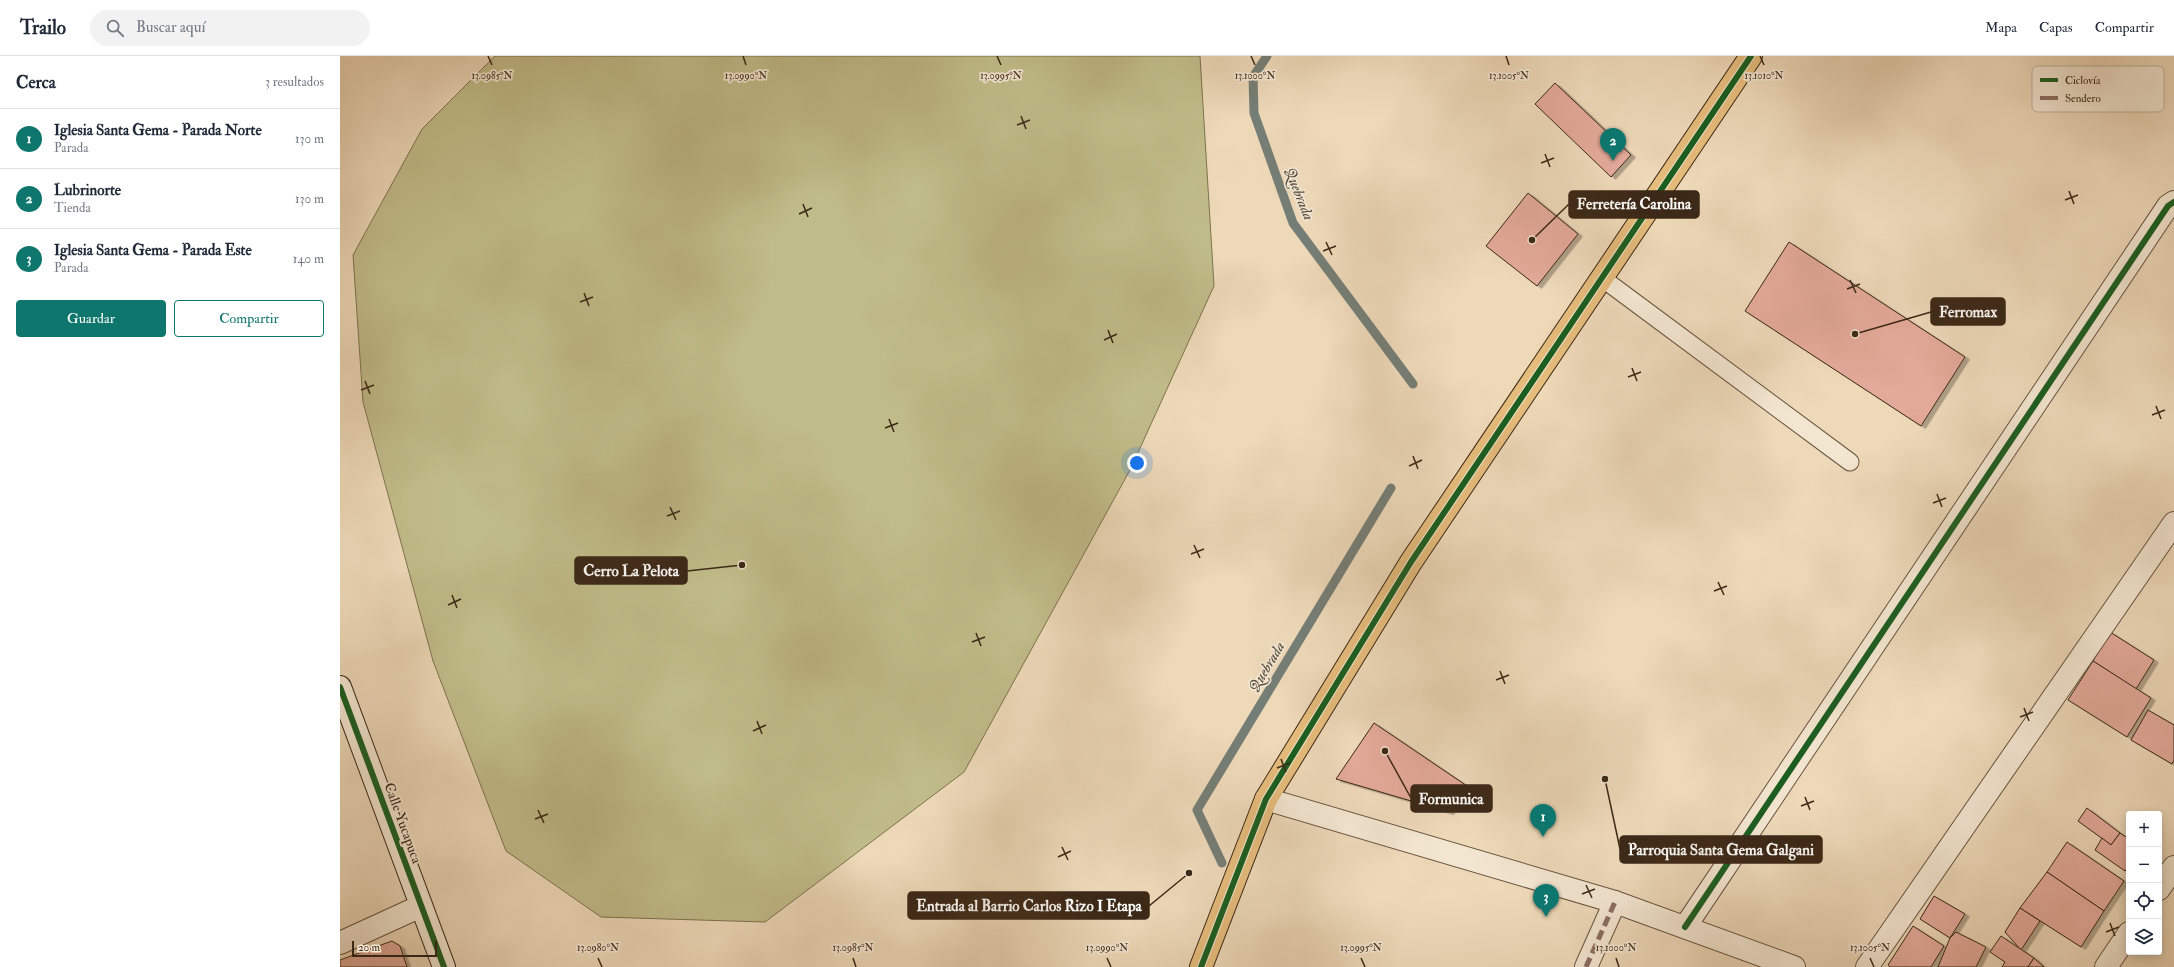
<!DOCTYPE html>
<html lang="es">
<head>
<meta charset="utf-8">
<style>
  :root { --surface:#fff; --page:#f2f2f3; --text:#1f2937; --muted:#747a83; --line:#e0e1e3; --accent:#0f766e }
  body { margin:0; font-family:"IM FELL Double Pica",serif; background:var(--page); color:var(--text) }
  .controls { position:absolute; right:12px; bottom:12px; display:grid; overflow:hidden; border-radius:4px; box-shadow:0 2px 10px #0003 }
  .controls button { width:36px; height:36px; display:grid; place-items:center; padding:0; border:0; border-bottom:1px solid var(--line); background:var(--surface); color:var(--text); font:20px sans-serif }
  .scale { position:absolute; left:12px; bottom:10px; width:85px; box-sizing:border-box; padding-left:4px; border:2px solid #3b2817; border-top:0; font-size:11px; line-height:14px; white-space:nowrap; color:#3b2817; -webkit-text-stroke:3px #f3e6d1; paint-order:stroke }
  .you { position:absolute; left:797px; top:407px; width:14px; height:14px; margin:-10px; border:3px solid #fff; border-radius:50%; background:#1a73e8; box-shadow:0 0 0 6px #1a73e833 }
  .badge { display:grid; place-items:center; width:26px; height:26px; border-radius:50%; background:var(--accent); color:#fff; font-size:13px; font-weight:700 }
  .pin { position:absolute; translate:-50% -33px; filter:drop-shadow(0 1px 2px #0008) }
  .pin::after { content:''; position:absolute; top:21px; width:14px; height:12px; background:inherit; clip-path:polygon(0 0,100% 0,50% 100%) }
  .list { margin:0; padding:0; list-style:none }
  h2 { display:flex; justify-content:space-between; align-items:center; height:52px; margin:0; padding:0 16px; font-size:17px }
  h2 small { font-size:13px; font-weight:400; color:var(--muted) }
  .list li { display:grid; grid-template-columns:26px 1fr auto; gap:12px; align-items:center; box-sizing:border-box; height:60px; padding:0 16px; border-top:1px solid var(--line) }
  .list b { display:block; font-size:15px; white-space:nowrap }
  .list p { margin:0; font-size:13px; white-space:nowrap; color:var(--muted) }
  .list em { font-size:13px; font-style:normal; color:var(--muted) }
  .actions { display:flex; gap:8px; padding:12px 16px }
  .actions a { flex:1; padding:9px 0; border:1px solid var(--accent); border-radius:4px; text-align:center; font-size:14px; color:var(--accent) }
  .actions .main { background:var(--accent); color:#fff }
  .icon { flex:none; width:22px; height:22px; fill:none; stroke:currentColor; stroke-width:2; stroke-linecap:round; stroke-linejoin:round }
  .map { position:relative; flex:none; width:1834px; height:911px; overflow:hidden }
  header { display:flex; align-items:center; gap:24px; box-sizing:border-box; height:56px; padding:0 20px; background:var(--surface); border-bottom:1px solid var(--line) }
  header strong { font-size:19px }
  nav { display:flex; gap:22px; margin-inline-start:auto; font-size:14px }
  .search { width:280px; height:36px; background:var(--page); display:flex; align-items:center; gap:10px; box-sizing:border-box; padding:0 14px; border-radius:22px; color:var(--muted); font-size:15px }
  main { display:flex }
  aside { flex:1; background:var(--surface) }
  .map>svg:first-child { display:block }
  .green { fill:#c0bc89; stroke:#7e7250 }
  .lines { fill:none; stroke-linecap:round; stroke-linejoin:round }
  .stream { stroke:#757e76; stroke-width:9 }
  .building { fill:#e3a999; stroke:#3b2817; filter:url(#shadow) }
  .service-casing { stroke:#68543f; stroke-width:19 }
  .pedestrian-casing { stroke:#68543f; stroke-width:24 }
  .minor-casing { stroke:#68543f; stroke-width:24 }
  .tertiary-casing { stroke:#68543f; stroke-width:24 }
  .secondary-casing { stroke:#3b2817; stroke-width:24 }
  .primary-casing { stroke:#3b2817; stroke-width:24 }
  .service { stroke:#f3e6d1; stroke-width:17 }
  .pedestrian { stroke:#f3e6d1; stroke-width:22 }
  .minor { stroke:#f3e6d1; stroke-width:22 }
  .tertiary { stroke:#f3e6d1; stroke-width:22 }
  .secondary { stroke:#f3e6d1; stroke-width:22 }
  .primary { stroke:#e6bc7c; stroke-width:22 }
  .quiet { stroke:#8d6e63; stroke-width:5; stroke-dasharray:10 5; stroke-linecap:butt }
  .cycleway-casing { stroke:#f3e6d1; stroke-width:8 }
  .cycleway { stroke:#1b5e20; stroke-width:6 }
  .ticks { fill:none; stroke:#3b2817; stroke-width:1.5 }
  .labels { text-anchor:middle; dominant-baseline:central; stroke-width:3.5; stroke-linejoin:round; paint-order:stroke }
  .street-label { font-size:14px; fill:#3b2817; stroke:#f3e6d1 }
  .water-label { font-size:15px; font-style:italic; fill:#534c3f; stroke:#f3e6d1 }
  .key { fill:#f3e6d1; stroke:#bcad99; stroke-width:1 }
  .key-label { font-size:11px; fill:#3b2817 }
  .ticks-label { font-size:10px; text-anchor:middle; fill:#3b2817; stroke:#f3e6d1; stroke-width:3.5; stroke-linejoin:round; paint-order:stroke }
  .leader { fill:none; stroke:#3b2817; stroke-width:1.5 }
  .callout-dot { fill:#3b2817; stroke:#f3e6d1; stroke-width:1.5 }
  .callout { fill:#3b2817; stroke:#3b2817; stroke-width:1.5 }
  .callout-label { font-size:15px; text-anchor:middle; font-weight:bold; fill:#fff }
</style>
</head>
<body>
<header>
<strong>Trailo</strong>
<div class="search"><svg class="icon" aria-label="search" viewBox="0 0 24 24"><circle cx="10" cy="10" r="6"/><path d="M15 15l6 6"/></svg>Buscar aquí</div>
<nav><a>Mapa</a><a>Capas</a><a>Compartir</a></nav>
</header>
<main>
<aside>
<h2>Cerca<small>3 resultados</small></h2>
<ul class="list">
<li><span class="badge">1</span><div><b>Iglesia Santa Gema - Parada Norte</b><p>Parada</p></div><em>130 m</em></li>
<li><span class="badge">2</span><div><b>Lubrinorte</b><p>Tienda</p></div><em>130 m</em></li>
<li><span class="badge">3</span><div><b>Iglesia Santa Gema - Parada Este</b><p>Parada</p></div><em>140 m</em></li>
</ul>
<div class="actions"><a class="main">Guardar</a><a>Compartir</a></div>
</aside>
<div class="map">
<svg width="1834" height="911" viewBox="0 0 1834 911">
  <defs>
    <filter id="shadow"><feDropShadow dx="4.5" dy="2.5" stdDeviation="0" flood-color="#0004"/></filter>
  </defs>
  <rect width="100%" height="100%" fill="#edd8b8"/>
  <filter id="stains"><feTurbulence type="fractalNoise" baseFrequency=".005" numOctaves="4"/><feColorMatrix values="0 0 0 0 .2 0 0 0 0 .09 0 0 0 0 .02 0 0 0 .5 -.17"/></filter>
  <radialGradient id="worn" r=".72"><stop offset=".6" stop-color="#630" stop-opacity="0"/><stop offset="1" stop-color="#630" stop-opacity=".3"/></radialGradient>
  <!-- green -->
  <path class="green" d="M155 0H860L874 230 790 414 624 716 425 866 261 861 166 795 93 605 23 346 13 199 82 73Z"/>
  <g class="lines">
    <!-- stream -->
    <g class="stream">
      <path d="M927 0 913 21 914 57 953 167 1073 328"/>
      <path d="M882 807 857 754 1051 432"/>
    </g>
  </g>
  <!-- building -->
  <g class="building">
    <path d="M1215 27 1291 99 1271 121 1195 48Z"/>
    <path d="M1188 137 1238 178 1197 230 1146 190Z"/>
    <path d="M1449 186 1625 301 1581 370 1405 255Z"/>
    <path d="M1770 576 1814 604 1796 633 1753 605Z"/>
    <path d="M1753 605 1811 642 1787 681 1728 644Z"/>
    <path d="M1808 654 1834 669V704L1832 708 1791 684Z"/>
    <path d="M1034 667 1127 730 1109 756 996 723Z"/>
    <path d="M1747 752 1780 777 1771 789 1738 765Z"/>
    <path d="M1780 777 1789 783V809L1785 815 1755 794 1762 782 1771 789Z"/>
    <path d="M1727 786 1784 825 1764 855 1707 816Z"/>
    <path d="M1707 816 1764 855 1741 891 1680 852Z"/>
    <path d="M1594 840 1625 858 1610 882 1580 863Z"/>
    <path d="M1680 852 1700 865 1681 894 1665 876Z"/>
    <path d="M1573 870 1604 890 1591 911H1550L1548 909Z"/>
    <path d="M1616 876 1646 891 1636 911H1598L1610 882Z"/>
    <path d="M1661 880 1694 902 1688 911H1662L1665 906 1650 896Z"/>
    <path d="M52 885 60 890 67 911H0V904Z"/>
    <path d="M1694 902 1704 911H1688Z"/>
  </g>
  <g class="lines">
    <!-- service casing -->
    <g class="service-casing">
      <path id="service" d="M1262 222 1510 406"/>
    </g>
    <!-- pedestrian casing -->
    <g class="pedestrian-casing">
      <path id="pedestrian" d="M1246 911 1275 846"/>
    </g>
    <!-- minor casing -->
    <g class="minor-casing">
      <g id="minor">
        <path d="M1819 833 1834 811"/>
        <path d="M1345 871 1828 150 1834 146"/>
        <path d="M0 887 81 850"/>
        <path d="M1527 911 1834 467"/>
        <path d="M1766 911 1789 877"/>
      </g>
    </g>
    <!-- tertiary casing -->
    <g class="tertiary-casing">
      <path id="tertiary" d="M926 743 1275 846 1454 911"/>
    </g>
    <!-- secondary casing -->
    <g class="secondary-casing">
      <path id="secondary" d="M0 631 104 911"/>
    </g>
    <!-- primary casing -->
    <g class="primary-casing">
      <path id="primary" d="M861 911 926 743 1071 506 1411 0"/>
    </g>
    <!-- service -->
    <use href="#service" class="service"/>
    <!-- pedestrian -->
    <use href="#pedestrian" class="pedestrian"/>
    <!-- minor -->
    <use href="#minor" class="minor"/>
    <!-- tertiary -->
    <use href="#tertiary" class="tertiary"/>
    <!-- secondary -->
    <use href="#secondary" class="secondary"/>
    <!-- primary -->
    <use href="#primary" class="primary"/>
    <!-- quiet -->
    <path class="quiet" d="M1246 911 1275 846"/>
    <!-- cycleway casing -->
    <g class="cycleway-casing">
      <g id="cycleway">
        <path d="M0 631 104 911"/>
        <path d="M1345 871 1828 150 1834 146"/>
        <path d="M861 911 926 743 1071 506 1411 0"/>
      </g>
    </g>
    <!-- cycleway -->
    <use href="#cycleway" class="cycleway"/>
  </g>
  <!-- ticks -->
  <path class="ticks" d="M148 0 152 9M403 0 406 9M657 0 661 9M911 0 915 9M1166 0 1169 9M1420 0 1424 9M681 60 686 73M677 69 690 64M1205 98 1210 111M1201 107 1214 102M1729 135 1734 148M1725 144 1738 139M463 148 468 161M459 158 472 152M986 186 992 199M983 195 996 190M1510 224 1516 237M1507 233 1520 228M244 237 249 250M240 246 253 241M768 274 773 287M764 284 777 278M1292 312 1297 325M1288 321 1301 316M25 325 30 338M21 334 34 329M1816 350 1821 363M1812 359 1825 354M549 363 554 376M545 372 558 367M1073 400 1078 413M1069 410 1082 404M1597 438 1602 451M1593 447 1606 442M330 451 336 464M327 460 340 455M854 489 860 502M851 498 864 493M1378 526 1384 539M1374 535 1387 530M112 539 117 552M108 549 121 543M636 577 641 590M632 586 645 581M1160 615 1165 628M1156 624 1169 619M1684 652 1689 665M1680 661 1693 656M417 665 422 678M413 675 426 669M941 703 946 716M937 712 950 707M1465 741 1470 754M1461 750 1474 745M198 754 204 767M195 763 208 758M722 791 728 804M718 801 731 795M1246 829 1252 842M1242 838 1255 833M1770 867 1775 880M1766 876 1779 871M258 902 262 911M513 902 516 911M767 902 771 911M1021 902 1025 911M1276 902 1279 911M1530 902 1534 911"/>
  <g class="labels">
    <!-- street labels -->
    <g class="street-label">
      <text transform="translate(63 767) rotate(70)">Calle Yucapuca</text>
    </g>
    <!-- water labels -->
    <g class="water-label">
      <text transform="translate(959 138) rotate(68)">Quebrada</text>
      <text transform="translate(927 611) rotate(-59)">Quebrada</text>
    </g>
  </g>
  <!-- legend -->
  <rect x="1692" y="10" width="132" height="46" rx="6" class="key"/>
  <rect x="1700" y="22" width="18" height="4" fill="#1b5e20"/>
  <rect x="1700" y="40" width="18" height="4" fill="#8d6e63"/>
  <g class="key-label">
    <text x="1725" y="28">Ciclovía</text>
    <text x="1725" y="46">Sendero</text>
  </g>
  <g class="ticks-label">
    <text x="152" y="23">13.0985°N</text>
    <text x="406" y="23">13.0990°N</text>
    <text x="661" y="23">13.0995°N</text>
    <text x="915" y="23">13.1000°N</text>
    <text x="1169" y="23">13.1005°N</text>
    <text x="1424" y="23">13.1010°N</text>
    <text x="258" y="895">13.0980°N</text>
    <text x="513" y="895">13.0985°N</text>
    <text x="767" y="895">13.0990°N</text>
    <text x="1021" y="895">13.0995°N</text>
    <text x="1276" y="895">13.1000°N</text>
    <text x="1530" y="895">13.1005°N</text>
  </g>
  <!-- callouts -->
  <path class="leader" d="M1192 184L1229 148M1515 278L1591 256M402 509L347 515M1045 695L1071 742M1265 723L1280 793M849 817L809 850"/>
  <g class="callout-dot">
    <circle cx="1192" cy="184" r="4"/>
    <circle cx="1515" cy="278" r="4"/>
    <circle cx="402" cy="509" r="4"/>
    <circle cx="1045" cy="695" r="4"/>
    <circle cx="1265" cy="723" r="4"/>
    <circle cx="849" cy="817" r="4"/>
  </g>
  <g class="callout">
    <rect x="1229" y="135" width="130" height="27" rx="4"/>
    <rect x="1591" y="242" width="74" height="27" rx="4"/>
    <rect x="235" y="501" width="112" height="27" rx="4"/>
    <rect x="1071" y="729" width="81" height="27" rx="4"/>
    <rect x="1280" y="780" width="202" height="27" rx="4"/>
    <rect x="568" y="836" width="241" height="27" rx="4"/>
  </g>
  <g class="callout-label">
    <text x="1294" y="153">Ferretería Carolina</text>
    <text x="1628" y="261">Ferromax</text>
    <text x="291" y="520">Cerro La Pelota</text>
    <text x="1111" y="748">Formunica</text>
    <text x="1381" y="799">Parroquia Santa Gema Galgani</text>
    <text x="689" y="855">Entrada al Barrio Carlos Rizo I Etapa</text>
  </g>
  <rect width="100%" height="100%" filter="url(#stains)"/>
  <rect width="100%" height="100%" fill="url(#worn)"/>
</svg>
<div class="controls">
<button>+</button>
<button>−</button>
<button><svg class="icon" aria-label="locate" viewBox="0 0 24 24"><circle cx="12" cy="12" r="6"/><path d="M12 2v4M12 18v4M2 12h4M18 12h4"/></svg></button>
<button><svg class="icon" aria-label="layers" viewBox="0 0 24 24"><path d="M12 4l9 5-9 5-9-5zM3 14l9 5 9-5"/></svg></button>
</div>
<div class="scale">20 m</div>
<div class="you"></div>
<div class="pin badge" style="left:1203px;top:781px">1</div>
<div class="pin badge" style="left:1273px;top:105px">2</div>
<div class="pin badge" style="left:1206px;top:861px">3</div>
</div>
</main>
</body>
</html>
